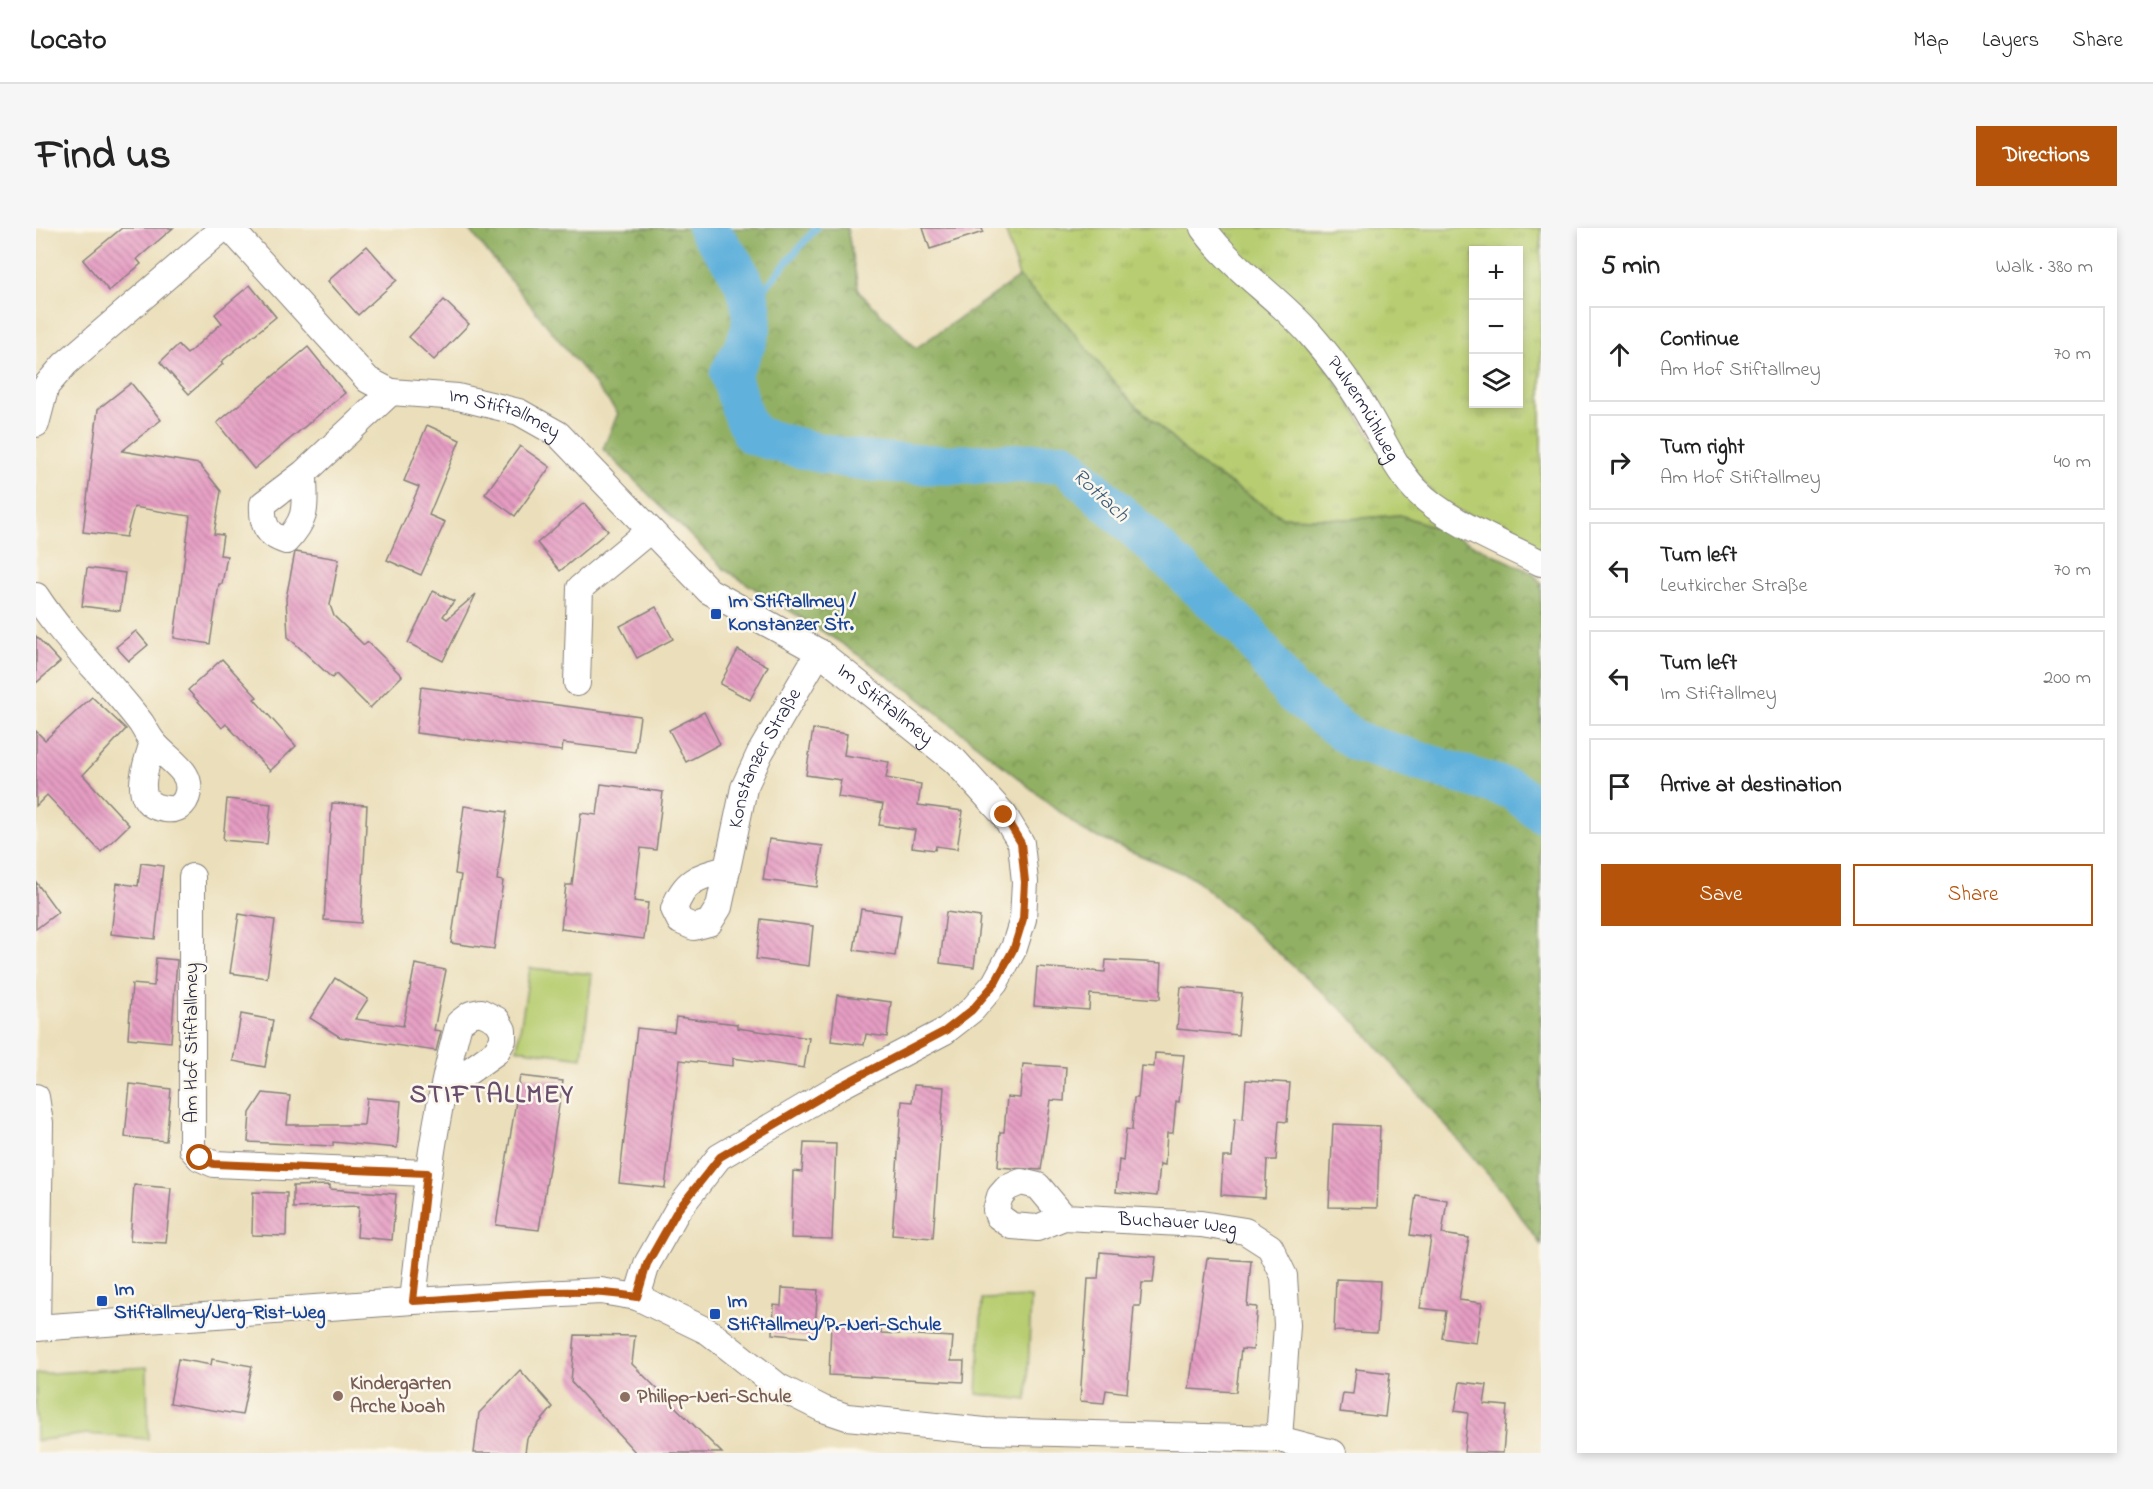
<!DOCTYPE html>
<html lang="en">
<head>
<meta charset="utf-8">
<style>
  :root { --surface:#fff; --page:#f6f6f6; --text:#222; --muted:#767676; --line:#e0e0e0; --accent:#b45309 }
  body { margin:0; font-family:"Indie Flower",sans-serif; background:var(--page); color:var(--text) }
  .controls { position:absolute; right:18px; top:18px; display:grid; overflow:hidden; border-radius:0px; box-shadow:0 3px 9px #0003 }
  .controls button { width:54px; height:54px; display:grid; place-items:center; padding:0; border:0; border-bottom:2px solid var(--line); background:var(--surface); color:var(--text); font:30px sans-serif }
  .stop { position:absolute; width:18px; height:18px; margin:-14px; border:4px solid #b45309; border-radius:50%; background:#fff }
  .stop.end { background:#b45309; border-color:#fff; box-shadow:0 2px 6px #0008 }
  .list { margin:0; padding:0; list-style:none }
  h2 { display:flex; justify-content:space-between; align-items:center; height:78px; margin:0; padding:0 24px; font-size:26px }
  h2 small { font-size:20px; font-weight:400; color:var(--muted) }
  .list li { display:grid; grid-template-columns:39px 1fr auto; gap:18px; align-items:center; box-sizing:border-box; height:96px; margin:0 12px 12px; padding:0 12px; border:2px solid var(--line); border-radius:0px }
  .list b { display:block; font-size:22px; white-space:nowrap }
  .list p { margin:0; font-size:20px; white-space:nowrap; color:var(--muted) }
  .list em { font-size:20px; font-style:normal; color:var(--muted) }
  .actions { display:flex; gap:12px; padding:18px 24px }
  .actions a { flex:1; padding:14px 0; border:2px solid var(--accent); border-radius:0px; text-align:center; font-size:21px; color:var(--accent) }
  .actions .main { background:var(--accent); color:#fff }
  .icon { flex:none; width:33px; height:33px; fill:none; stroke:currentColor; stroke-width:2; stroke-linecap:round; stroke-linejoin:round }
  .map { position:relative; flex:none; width:1505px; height:1225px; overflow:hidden; border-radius:0px }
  header { display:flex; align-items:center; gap:36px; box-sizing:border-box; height:84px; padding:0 30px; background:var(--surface); border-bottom:2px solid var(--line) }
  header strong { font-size:28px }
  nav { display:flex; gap:33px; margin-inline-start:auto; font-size:21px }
  .intro { display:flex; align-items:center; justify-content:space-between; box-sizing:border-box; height:144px; padding:0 36px }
  h1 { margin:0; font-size:42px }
  .button { padding:15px 27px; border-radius:0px; background:var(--accent); color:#fff; font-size:21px; font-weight:700 }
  main { display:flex; gap:36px; padding:0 36px }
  aside { flex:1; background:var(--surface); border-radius:0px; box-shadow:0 3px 9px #0003 }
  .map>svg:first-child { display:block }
  .grass { fill:url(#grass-tufts); stroke:#6d7856; stroke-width:1.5; fill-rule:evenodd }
  .forest { fill:url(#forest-crowns); stroke:#5a694f; stroke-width:1.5 }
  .park { fill:#b8cd71; stroke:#6d7856; stroke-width:1.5 }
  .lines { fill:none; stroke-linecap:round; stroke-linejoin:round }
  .stream { stroke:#61b1dc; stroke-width:7 }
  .river { stroke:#61b1dc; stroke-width:40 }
  .building { fill:url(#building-back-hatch) }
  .street-casing { stroke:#86807b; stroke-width:28 }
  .street { stroke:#fff; stroke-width:26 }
  .route { stroke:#b45309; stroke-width:8 }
  .transit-dot { fill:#1a4fb4; stroke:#fbf7ec; stroke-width:2 }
  .education-dot { fill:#8d6e63; stroke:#fbf7ec; stroke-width:2 }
  .labels { text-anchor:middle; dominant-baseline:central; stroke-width:5; stroke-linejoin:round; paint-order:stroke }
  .street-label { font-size:20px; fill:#22223b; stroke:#fbf7ec }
  .transit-label { font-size:20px; font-weight:bold; fill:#164399; stroke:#fbf7ec; text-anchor:start }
  .education-label { font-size:20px; font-weight:bold; fill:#785e54; stroke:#fbf7ec; text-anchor:start }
  .water-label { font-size:21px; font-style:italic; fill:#3b5b7b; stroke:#fbf7ec }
  .district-label { font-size:26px; font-weight:bold; letter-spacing:1.5px; fill:#674d6b; stroke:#fbf7ec }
</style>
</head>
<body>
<header>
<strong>Locato</strong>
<nav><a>Map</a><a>Layers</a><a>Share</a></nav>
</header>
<div class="intro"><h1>Find us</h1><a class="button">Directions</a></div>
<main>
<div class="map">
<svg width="1505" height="1225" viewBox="0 0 1505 1225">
  <defs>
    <pattern id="grass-tufts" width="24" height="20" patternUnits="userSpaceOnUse" patternTransform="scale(1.5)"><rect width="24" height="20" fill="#b8cd71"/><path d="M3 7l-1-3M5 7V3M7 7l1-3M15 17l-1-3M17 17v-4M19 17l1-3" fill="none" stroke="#9eb063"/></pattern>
    <pattern id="forest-crowns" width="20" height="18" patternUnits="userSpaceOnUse" patternTransform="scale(1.5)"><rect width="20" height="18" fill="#92b063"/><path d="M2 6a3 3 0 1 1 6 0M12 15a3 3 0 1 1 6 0" fill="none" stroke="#778f53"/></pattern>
    <pattern id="building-back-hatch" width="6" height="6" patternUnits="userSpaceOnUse" patternTransform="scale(1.5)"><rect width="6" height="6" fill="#e69dc3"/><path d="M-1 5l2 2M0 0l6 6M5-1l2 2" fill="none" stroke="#ba80a0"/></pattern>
  </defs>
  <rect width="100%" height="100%" fill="#fbf7ec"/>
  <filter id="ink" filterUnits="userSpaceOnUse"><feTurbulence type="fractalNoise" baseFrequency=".0167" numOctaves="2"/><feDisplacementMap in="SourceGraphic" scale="12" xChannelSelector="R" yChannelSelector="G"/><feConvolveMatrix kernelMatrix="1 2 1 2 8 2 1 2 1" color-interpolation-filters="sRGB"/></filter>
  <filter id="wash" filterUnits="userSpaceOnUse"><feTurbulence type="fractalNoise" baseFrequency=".008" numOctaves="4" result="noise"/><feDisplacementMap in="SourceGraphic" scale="24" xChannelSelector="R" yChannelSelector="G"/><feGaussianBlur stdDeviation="1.35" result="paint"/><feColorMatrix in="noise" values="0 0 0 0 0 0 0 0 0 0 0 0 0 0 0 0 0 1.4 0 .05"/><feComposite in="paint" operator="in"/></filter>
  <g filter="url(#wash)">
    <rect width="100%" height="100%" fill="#ebdfbb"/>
    <!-- grass -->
    <g class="grass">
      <path d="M969 0H1158L1266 109 1292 141 1373 269 1408 303 1364 287 1313 291 1246 289 1162 235 1087 165 1029 94 983 49Z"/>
      <path d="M1177 0H1505V323L1403 273ZM1438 22H1482V176H1438Z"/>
    </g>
    <!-- forest -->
    <path class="forest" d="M432 0H811L823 64 880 120 983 49 1029 94 1087 165 1162 235 1246 289 1313 291 1364 287 1408 303 1497 345 1505 355V1017L1468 965 1319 793 1158 650 1049 604 875 464 802 413 689 342 567 221 582 185Z"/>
    <!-- park -->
    <g class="park">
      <path d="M494 740 556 746 546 830 481 821Z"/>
      <path d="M995 1069 991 1172 941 1166 946 1071Z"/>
      <path d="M111 1139 112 1211 51 1206 0 1213V1146Z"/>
    </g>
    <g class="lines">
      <!-- stream -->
      <path class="stream" d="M716 75 780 0"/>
      <!-- river -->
      <path class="river" d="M671 0C692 27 721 61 715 99 713 114 701 131 694 145L707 188 717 207C752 218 788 227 825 232 891 240 961 235 1028 234L1212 405 1255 464 1321 514 1477 562 1505 584"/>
    </g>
    <g id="blocks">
      <!-- building -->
      <g class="building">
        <path d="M86 0H137L101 31 105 36 73 63 47 32Z"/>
        <path d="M887 0H946L947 4 894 21Z"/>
        <path d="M331 18 361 52 322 87 292 53Z"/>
        <path d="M214 57 240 89 185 134 187 136 153 166 124 134 142 117 151 126 186 95 179 86Z"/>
        <path d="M408 72 433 96 398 132 373 109Z"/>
        <path d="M272 119 309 165 218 241 181 195Z"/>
        <path d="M95 155 125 192 86 223 163 236 185 263 178 306 187 307 184 327 191 328 186 356H183L174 416 138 410 154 288 98 279 90 309 47 304 62 181Z"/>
        <path d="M391 197 424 212 393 287 409 294 385 347 351 332 383 259 368 253Z"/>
        <path d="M484 218 514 239 479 288 449 266Z"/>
        <path d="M548 275 572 303 524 343 501 315Z"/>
        <path d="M259 324 303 331 294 377 298 388 328 417 332 414 366 448 334 480 300 446 296 450 252 409 250 370Z"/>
        <path d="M51 340 89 345 84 383 46 378Z"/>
        <path d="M397 363 418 373 407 388 411 391 440 366 407 433 372 415Z"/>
        <path d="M620 379 637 411 601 430 584 398Z"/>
        <path d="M100 403 112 417 93 433 80 419Z"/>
        <path d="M0 408 24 434 0 455Z"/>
        <path d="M702 422 732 438 714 472 684 456Z"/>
        <path d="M186 431 221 469 218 471 260 518 234 543 190 496 186 500 152 462Z"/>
        <path d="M385 459 604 488 599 524 527 515 526 523 380 505Z"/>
        <path d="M56 469 90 501 47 547 93 597 65 624 11 567 0 578V503L9 512Z"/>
        <path d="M668 484 684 516 650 534 633 502Z"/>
        <path d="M777 501 811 506 808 527 853 534 850 550 885 556 882 577 927 583 921 621 900 618 899 622 876 619 879 602 843 597 847 576 802 569 805 552 770 547Z"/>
        <path d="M565 556 627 564 620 622 605 620 598 673 612 675 608 711 525 701 530 657H536L545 585 561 587Z"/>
        <path d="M191 571 235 576 231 616 187 612Z"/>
        <path d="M296 575 331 577 325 695 288 692Z"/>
        <path d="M428 578 471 584 461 652 467 653 458 721 415 715 425 647 419 646Z"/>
        <path d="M733 611 787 618 781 659 727 652Z"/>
        <path d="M105 635 127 638 119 711 75 706 81 655 102 658Z"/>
        <path d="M0 654 22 684 0 701Z"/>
        <path d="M825 681 865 687 859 728 818 722Z"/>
        <path d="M910 684 944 689 938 739 904 735Z"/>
        <path d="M203 686 239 692 231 750 194 745Z"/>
        <path d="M725 691 777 698 773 738 720 731Z"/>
        <path d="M120 730 141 732 135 814 92 810 96 756 118 758Z"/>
        <path d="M1070 732 1126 735 1124 771 1054 766 1053 782 998 778 1001 739 1069 744Z"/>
        <path d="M379 736 410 742 398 802 405 803 400 823 304 809 274 790 299 750 332 771 319 791 367 798Z"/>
        <path d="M1145 759 1206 765 1202 807 1141 801Z"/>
        <path d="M801 767 855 774 851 809 830 806 828 817 795 813Z"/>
        <path d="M205 786 237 792 229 839 197 833Z"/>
        <path d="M640 789 701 796V800L773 810 768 840 697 830V838L644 832 629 960 583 955 601 800 638 804Z"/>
        <path d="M1119 825 1148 827 1143 874 1140 873 1137 905H1131L1129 937 1124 936 1121 968 1080 964 1083 932 1087 933 1090 901 1096 902 1098 870H1102L1105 838 1118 839Z"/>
        <path d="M987 836 1030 839 1028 873 1015 872 1005 942 962 939 964 904H968L971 869 984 870Z"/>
        <path d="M484 848 527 853 503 1002 460 997Z"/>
        <path d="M1210 852 1254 855 1251 894 1243 893 1240 932H1231L1229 970 1185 967 1187 929H1196L1199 890 1207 891Z"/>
        <path d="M94 856 135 861 130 913 89 909Z"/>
        <path d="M878 857 908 859 897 1010 856 1007 866 873 876 874Z"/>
        <path d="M227 865 254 868 251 897H328L331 870 365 873 361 920 297 914V918L212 914 214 885Z"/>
        <path d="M1297 896 1344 898 1341 980 1293 979Z"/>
        <path d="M768 915 800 916 796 1011 755 1010 757 943 766 944Z"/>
        <path d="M98 957 135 960 130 1015 94 1013Z"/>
        <path d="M294 957V961L360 966 356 1012 321 1009 323 978 257 980V958Z"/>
        <path d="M217 964 251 965 250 1008 216 1007Z"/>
        <path d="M1380 967 1411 972 1406 1006 1433 1010 1423 1072 1446 1075 1440 1115 1406 1110 1410 1083 1384 1080 1395 1010 1374 1007Z"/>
        <path d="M1064 1024 1120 1029 1117 1055H1106L1104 1078H1098L1091 1165 1070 1162 1068 1175 1044 1173 1052 1051H1062Z"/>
        <path d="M1171 1030 1215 1033 1211 1078 1221 1079 1217 1122 1205 1121 1200 1164 1153 1161Z"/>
        <path d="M1300 1051 1344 1053 1341 1105 1298 1103Z"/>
        <path d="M746 1060 782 1062 778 1110 737 1106 738 1077 745 1078Z"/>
        <path d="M795 1096 845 1097V1105L917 1109 915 1133H928L927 1154 793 1147Z"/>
        <path d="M539 1107 599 1108 596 1136 686 1225H600L535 1154Z"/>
        <path d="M142 1131 175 1137 176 1131 216 1138 206 1187 134 1175Z"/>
        <path d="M1320 1141 1354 1145 1349 1189 1304 1184 1307 1165 1317 1166Z"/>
        <path d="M484 1142 517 1179 491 1210 489 1225H438L443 1185Z"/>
        <path d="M1424 1154 1451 1157 1448 1176 1471 1178 1467 1225 1428 1224 1432 1185 1419 1183Z"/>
      </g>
    </g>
  </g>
  <g filter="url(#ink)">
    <use href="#blocks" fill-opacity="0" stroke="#86807b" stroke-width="1.5"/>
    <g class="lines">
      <!-- street casing -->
      <g class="street-casing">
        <g id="street">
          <path id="s1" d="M194 0 332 152 355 164 422 169 483 184 522 206 673 363 783 424 919 533 968 587 985 615 989 654 987 691 978 720 959 755 936 782 909 803 804 858 683 929 641 983 611 1036 601 1069"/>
          <path id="s2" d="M1167 0C1197 42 1241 68 1274 106 1293 128 1311 151 1326 176 1344 204 1356 236 1379 261 1409 293 1466 315 1505 335"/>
          <path d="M0 196 10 158 29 136 187 0"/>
          <path d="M268 245C268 277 274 288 250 313 230 307 226 296 227 276L268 245 355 164"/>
          <path d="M0 368C30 414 71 450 105 495 109 501 112 508 117 514 126 526 141 534 149 547 155 557 153 572 143 579 136 583 128 581 121 579 95 571 112 532 117 514"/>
          <path d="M541 455 544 360 614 302"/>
          <path id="s3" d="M691 641 708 560 724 525 783 424"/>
          <path d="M691 641 683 679 673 695 658 699 644 693 638 681C649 651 662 649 691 641Z"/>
          <path d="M156 649V921L164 930 178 936 391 945"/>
          <path d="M0 869 4 895 1 1100"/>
          <path id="s4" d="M1028 989 1002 958 985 954 971 960 964 968 960 982 962 988 976 998 1001 1000 1028 989 1165 996 1209 1003 1234 1019 1248 1048 1251 1097 1243 1211"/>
          <path d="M377 1073C387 979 398 886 423 795L435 786 445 784 461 792 467 802V812L460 824 408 861"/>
          <path d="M0 1100 377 1073 565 1063 601 1069 673 1104 743 1159 787 1181 811 1189 949 1203 1243 1211 1297 1225"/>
        </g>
      </g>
      <!-- street -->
      <use href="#street" class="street"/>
    </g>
  </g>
  <g class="lines" filter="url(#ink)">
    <!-- route -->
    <path class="route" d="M164 930 178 936 391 945 377 1073C450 1069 530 1057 601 1069L611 1036 641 983 684 929 804 858 909 803 936 782 959 755 978 720 987 691 989 654 985 615 968 587"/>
  </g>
  <!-- markers -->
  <g class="transit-dot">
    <rect x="674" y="380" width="12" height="12" rx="3"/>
    <rect x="60" y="1067" width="12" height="12" rx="3"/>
    <rect x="673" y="1080" width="12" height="12" rx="3"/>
  </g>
  <g class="education-dot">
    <circle cx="302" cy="1168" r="6"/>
    <circle cx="589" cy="1169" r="6"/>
  </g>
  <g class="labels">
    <!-- street labels -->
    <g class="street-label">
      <text stroke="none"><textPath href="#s2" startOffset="243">Pulvermühlweg</textPath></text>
      <text stroke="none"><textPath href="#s1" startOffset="348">Im Stiftallmey</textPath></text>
      <text stroke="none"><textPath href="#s1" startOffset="834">Im Stiftallmey</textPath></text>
      <text stroke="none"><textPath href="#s3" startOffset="118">Konstanzer Straße</textPath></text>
      <text transform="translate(156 815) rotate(-90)">Am Hof Stiftallmey</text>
      <text stroke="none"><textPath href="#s4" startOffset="290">Buchauer Weg</textPath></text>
    </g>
    <!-- transit labels -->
    <g class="transit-label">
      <text x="692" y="374">Im Stiftallmey /<tspan x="692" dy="23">Konstanzer Str.</tspan></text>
      <text x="78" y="1062">Im<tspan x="78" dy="23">Stiftallmey/Jerg-Rist-Weg</tspan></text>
      <text x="691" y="1074">Im<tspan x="691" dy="23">Stiftallmey/P.-Neri-Schule</tspan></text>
    </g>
    <!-- education labels -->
    <g class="education-label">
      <text x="314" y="1156">Kindergarten<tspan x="314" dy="23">Arche Noah</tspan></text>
      <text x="601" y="1169">Philipp-Neri-Schule</text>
    </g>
    <!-- water labels -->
    <g class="water-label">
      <text transform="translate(1064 268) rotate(43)">Rottach</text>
    </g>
    <!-- district labels -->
    <g class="district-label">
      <text x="456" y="868">STIFTALLMEY</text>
    </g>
  </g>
</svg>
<div class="controls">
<button>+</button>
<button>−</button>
<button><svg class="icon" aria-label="layers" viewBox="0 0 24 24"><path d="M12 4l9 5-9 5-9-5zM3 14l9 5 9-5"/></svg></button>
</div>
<div class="stop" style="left:164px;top:930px"></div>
<div class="stop end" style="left:968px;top:587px"></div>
</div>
<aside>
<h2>5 min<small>Walk · 380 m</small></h2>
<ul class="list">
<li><svg class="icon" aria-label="ahead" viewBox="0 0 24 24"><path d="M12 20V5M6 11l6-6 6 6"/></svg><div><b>Continue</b><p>Am Hof Stiftallmey</p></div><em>70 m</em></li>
<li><svg class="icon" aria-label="right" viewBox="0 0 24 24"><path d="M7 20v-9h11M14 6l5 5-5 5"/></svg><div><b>Turn right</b><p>Am Hof Stiftallmey</p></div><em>40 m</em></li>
<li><svg class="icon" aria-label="left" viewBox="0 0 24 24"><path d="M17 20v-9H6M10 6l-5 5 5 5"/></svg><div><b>Turn left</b><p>Leutkircher Straße</p></div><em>70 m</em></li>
<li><svg class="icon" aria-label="left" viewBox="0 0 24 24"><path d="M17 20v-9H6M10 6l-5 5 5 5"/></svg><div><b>Turn left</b><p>Im Stiftallmey</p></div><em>200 m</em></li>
<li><svg class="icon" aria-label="arrive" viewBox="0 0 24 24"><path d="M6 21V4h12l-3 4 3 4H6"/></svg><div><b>Arrive at destination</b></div></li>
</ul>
<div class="actions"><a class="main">Save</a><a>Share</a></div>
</aside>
</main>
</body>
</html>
